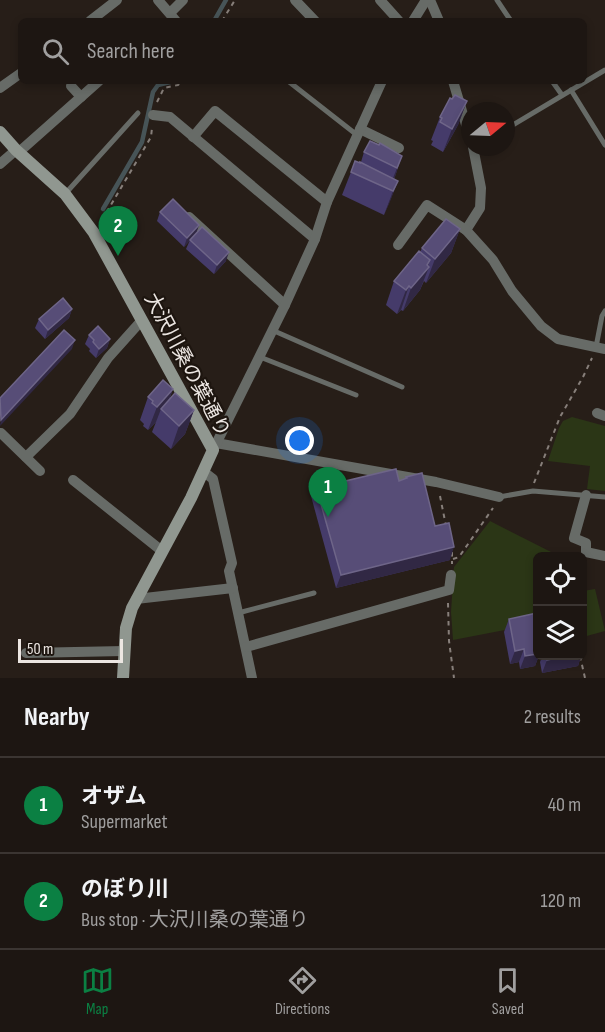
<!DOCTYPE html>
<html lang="en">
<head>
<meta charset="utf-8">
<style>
  :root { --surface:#1d1612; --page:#2a2320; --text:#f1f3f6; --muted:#a09f9f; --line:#3b3532; --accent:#0b8043 }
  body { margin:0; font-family:"Sofia Sans Condensed","Noto Sans JP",sans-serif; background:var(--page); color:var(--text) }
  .controls { position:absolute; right:18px; bottom:18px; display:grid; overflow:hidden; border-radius:9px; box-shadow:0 3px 9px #0003 }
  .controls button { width:54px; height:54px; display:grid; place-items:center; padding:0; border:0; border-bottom:2px solid var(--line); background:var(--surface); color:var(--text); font:30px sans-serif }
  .compass { position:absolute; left:461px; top:102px; width:54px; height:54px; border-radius:50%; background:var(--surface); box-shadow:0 3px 9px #0003; rotate:71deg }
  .scale { position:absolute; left:18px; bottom:15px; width:105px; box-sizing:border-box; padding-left:6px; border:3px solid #ece6e2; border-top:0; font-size:16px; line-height:21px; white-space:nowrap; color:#ece6e2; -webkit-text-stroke:4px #1d150f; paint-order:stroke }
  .you { position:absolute; left:300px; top:441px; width:21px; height:21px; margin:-15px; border:4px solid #fff; border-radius:50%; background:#1a73e8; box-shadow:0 0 0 9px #1a73e833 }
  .badge { display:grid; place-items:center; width:39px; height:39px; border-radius:50%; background:var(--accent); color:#fff; font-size:20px; font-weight:700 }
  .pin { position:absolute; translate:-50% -50px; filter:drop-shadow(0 2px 3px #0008) }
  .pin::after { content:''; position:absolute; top:32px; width:21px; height:18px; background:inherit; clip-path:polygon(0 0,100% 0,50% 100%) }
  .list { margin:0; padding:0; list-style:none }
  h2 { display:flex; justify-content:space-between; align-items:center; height:78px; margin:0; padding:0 24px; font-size:26px }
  h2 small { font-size:20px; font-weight:400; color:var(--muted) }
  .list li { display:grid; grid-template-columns:39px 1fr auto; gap:18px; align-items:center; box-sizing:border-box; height:96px; padding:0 24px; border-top:2px solid var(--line) }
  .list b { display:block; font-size:22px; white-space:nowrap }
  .list p { margin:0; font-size:20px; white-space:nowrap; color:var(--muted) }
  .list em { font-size:20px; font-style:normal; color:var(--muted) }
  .icon { flex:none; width:33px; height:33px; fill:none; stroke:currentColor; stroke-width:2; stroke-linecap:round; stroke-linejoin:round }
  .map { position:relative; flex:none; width:605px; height:678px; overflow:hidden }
  .search { position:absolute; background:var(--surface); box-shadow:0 3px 9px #0003; left:18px; right:18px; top:18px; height:66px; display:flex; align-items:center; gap:15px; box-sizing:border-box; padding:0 21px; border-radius:9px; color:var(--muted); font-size:22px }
  .sheet { height:270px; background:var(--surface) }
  nav { display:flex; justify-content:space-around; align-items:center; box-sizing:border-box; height:84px; border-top:2px solid var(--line); background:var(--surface); font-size:16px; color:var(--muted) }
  nav a { display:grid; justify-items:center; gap:3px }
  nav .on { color:var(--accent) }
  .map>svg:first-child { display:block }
  .green { fill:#2b3616 }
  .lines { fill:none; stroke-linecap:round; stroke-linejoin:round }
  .stream { stroke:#475457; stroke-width:4.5 }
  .path { stroke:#877f7a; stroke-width:2; stroke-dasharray:4.5 4.5; stroke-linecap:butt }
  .lane { stroke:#676b67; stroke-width:5 }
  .street { stroke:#676b67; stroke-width:10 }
  .secondary { stroke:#909790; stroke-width:12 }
  .wall { fill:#453b6a }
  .shaded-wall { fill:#312844 }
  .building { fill:#574d77; stroke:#6e6588; stroke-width:1.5 }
  .labels { text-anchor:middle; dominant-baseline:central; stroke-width:4.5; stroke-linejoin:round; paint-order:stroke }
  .street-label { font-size:20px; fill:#ece6e2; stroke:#1d150f }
</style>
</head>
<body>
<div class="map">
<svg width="605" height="678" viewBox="0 0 605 678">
  <rect width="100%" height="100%" fill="#271e18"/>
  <!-- green -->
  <g class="green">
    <path d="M572 417 605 426V491L587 489 590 466 548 461 559 428 563 421Z"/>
    <path d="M490 521 559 556H538L537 626 536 624 453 640 451 612 454 567Z"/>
    <path d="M595 589 605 631 583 637V591Z"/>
  </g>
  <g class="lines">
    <!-- stream -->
    <g class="stream">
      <path d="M214 21 226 0"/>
      <path d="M103 209 142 142 153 92 158 85 174 81"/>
    </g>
    <!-- path -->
    <g class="path">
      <path d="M222 21 235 0"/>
      <path d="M157 102 164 88 178 85 182 81"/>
      <path d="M102 220 151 137 152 128"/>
      <path d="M534 483 560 417 583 377 592 358"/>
      <path d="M440 496 446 526"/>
      <path d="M452 552V564"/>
      <path d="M453 559 459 557 493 508"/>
      <path d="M448 603 449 641 454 678"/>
      <path d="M580 656 585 678"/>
    </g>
    <!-- lane -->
    <g class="lane">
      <path d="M497 0 511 21"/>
      <path d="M288 81 357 135"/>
      <path d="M552 81 562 95"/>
      <path d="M571 90 605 145"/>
      <path d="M506 129 605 70"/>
      <path d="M65 194 138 113"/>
      <path d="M272 330 402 387"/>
      <path d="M596 347 602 316 605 311"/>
      <path d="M260 357 356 395"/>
      <path d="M499 497 533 491 605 497"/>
      <path d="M238 613 314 593"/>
    </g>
    <!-- street -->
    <g class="street">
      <path d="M158 0 176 21"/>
      <path d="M295 0 315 21"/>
      <path d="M380 0 399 21"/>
      <path d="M430 0 439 21"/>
      <path d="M170 13 183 0"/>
      <path d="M90 21 117 0"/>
      <path d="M413 21 426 0"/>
      <path d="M453 81 470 138"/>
      <path d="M71 86 81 97"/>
      <path d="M0 88 21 73"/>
      <path d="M153 115 170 117 315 239"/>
      <path d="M360 129 399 148"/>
      <path d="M193 137 215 111 327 202"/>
      <path d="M473 147 481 188 480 208 466 230 493 260 512 291 541 326 558 339 605 349"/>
      <path d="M19 152 99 81"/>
      <path d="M0 164 16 150"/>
      <path d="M189 217 285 305"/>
      <path d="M398 245 427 205 466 230"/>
      <path d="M597 413 605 416"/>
      <path d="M1 433 40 471"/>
      <path d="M216 443 436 482 499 497"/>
      <path d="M213 450 285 305 315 239 327 202 382 81"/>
      <path d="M26 457 70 414 108 358 142 320"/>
      <path d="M204 472 213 479 232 563 229 571 252 678"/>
      <path d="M73 480 162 551"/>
      <path d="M586 495 574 538 586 543V552L605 556"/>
      <path d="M136 599 233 588"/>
      <path d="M246 647 449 590 451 575"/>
      <path d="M26 653 124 651"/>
    </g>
    <!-- secondary -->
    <path class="secondary" d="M0 132 16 150 65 194 94 233 213 450 191 498 132 608 126 628 123 678"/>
  </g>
  <!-- wall -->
  <g class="wall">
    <path d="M452 99 467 101 458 125 443 152 431 145 433 141 431 140 440 117Z"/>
    <path d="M364 152 402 156 394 179 398 181 384 215 342 195 351 172 361 162Z"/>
    <path d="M160 212 199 225 196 233 226 261 214 274 186 249 190 240 194 236 184 247 157 221Z"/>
    <path d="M460 229 451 253 426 283 424 281 420 290 403 311 401 310 397 314 386 305 394 281 420 252 422 248Z"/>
    <path d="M72 309 69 318 45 339 35 328 39 319Z"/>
    <path d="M89 335 110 339 107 348 96 358 89 351 90 349 85 344Z"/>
    <path d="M173 389 169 400 194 410 185 434 171 449 152 432 156 422 148 430 143 426 144 424 140 420 148 397Z"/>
    <path d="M406 477 435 526 450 560 336 588 311 496 315 483 399 481 406 479Z"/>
    <path d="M509 619 537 656H581L578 666 542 673 540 662 542 657 538 658 535 666 520 669 519 662 510 664 504 632Z"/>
  </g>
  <!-- shaded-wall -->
  <g class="shaded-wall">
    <path d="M467 101 458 125 443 152 452 129Z"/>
    <path d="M402 156 394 180 388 191 397 168Z"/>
    <path d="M398 181 389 204 384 215 393 191Z"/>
    <path d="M199 225 196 234 184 247 187 238Z"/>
    <path d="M460 229 451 253 426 283 435 259Z"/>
    <path d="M229 252 226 261 214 274 217 265Z"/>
    <path d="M430 260 427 269 429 267 420 290 403 311 411 288Z"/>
    <path d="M409 286 401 310 397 314 406 290Z"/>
    <path d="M72 309 69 318 45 339 48 330Z"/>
    <path d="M110 339 107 348 96 358 99 349Z"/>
    <path d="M75 340 72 349 0 426 1 420Z"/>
    <path d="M173 389 164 412 161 409 156 422 148 430 157 407Z"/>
    <path d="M194 410 185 434 171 449 179 426Z"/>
    <path d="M454 547 450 560 336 588 341 575Z"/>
    <path d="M537 648V656H542V657L538 658 535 666 520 669 525 656Z"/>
    <path d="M524 649 519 662 510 664 515 651Z"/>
    <path d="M570 656H581L578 666 542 673 547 660Z"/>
  </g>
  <!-- building -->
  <g class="building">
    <path d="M455 95 467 101 452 129 440 122 442 118 440 117 450 98 452 99Z"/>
    <path d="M370 141 379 145 380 143 402 156 397 168 364 152Z"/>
    <path d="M355 161 360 163V162L398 181 393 191 351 172Z"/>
    <path d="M173 199 199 225 187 238 160 212Z"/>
    <path d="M446 219 460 229 435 259 422 248Z"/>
    <path d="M202 227 229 252 217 265 190 240Z"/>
    <path d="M419 251 430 260 427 265 429 267 411 288 409 286 406 290 394 281Z"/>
    <path d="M63 298 72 309 48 330 39 319Z"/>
    <path d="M98 326 110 339 99 349 93 342 94 340 89 335Z"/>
    <path d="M64 330 75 340 1 420 0 398Z"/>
    <path d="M163 380 173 389 157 407 152 403 153 401 148 397Z"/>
    <path d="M175 393 194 410 179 426 161 409Z"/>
    <path d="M396 469 399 481 407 478 406 477 422 473 435 526 449 523 454 547 341 575 315 483 339 477 341 482Z"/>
    <path d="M537 613V654L525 656 524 649 515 651 509 619Z"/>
    <path d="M546 656H570L547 660Z"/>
  </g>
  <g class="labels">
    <!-- street labels -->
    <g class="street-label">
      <text transform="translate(187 365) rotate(62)">大沢川桑の葉通り</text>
    </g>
  </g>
</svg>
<div class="controls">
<button><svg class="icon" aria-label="locate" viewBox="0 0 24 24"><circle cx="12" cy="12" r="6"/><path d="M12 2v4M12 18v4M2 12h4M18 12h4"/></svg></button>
<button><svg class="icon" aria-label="layers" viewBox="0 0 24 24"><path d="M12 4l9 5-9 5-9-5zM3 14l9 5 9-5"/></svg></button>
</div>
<svg class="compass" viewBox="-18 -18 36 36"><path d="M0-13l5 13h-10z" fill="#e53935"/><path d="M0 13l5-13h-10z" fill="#a09f9f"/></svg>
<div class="scale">50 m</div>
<div class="you"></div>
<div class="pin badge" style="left:328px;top:517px">1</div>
<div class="pin badge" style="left:118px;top:256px">2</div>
<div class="search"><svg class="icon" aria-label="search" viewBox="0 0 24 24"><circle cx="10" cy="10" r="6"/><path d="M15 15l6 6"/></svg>Search here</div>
</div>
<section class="sheet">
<h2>Nearby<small>2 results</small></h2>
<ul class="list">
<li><span class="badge">1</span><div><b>オザム</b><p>Supermarket</p></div><em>40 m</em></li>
<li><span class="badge">2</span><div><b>のぼり川</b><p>Bus stop · 大沢川桑の葉通り</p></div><em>120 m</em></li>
</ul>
</section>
<nav>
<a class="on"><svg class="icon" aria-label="map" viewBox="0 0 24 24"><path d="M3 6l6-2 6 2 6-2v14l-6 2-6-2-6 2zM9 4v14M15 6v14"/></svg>Map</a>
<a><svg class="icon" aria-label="directions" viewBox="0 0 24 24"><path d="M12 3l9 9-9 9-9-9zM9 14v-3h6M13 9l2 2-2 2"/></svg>Directions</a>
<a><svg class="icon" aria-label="saved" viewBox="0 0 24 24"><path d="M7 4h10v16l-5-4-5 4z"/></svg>Saved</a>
</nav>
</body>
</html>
